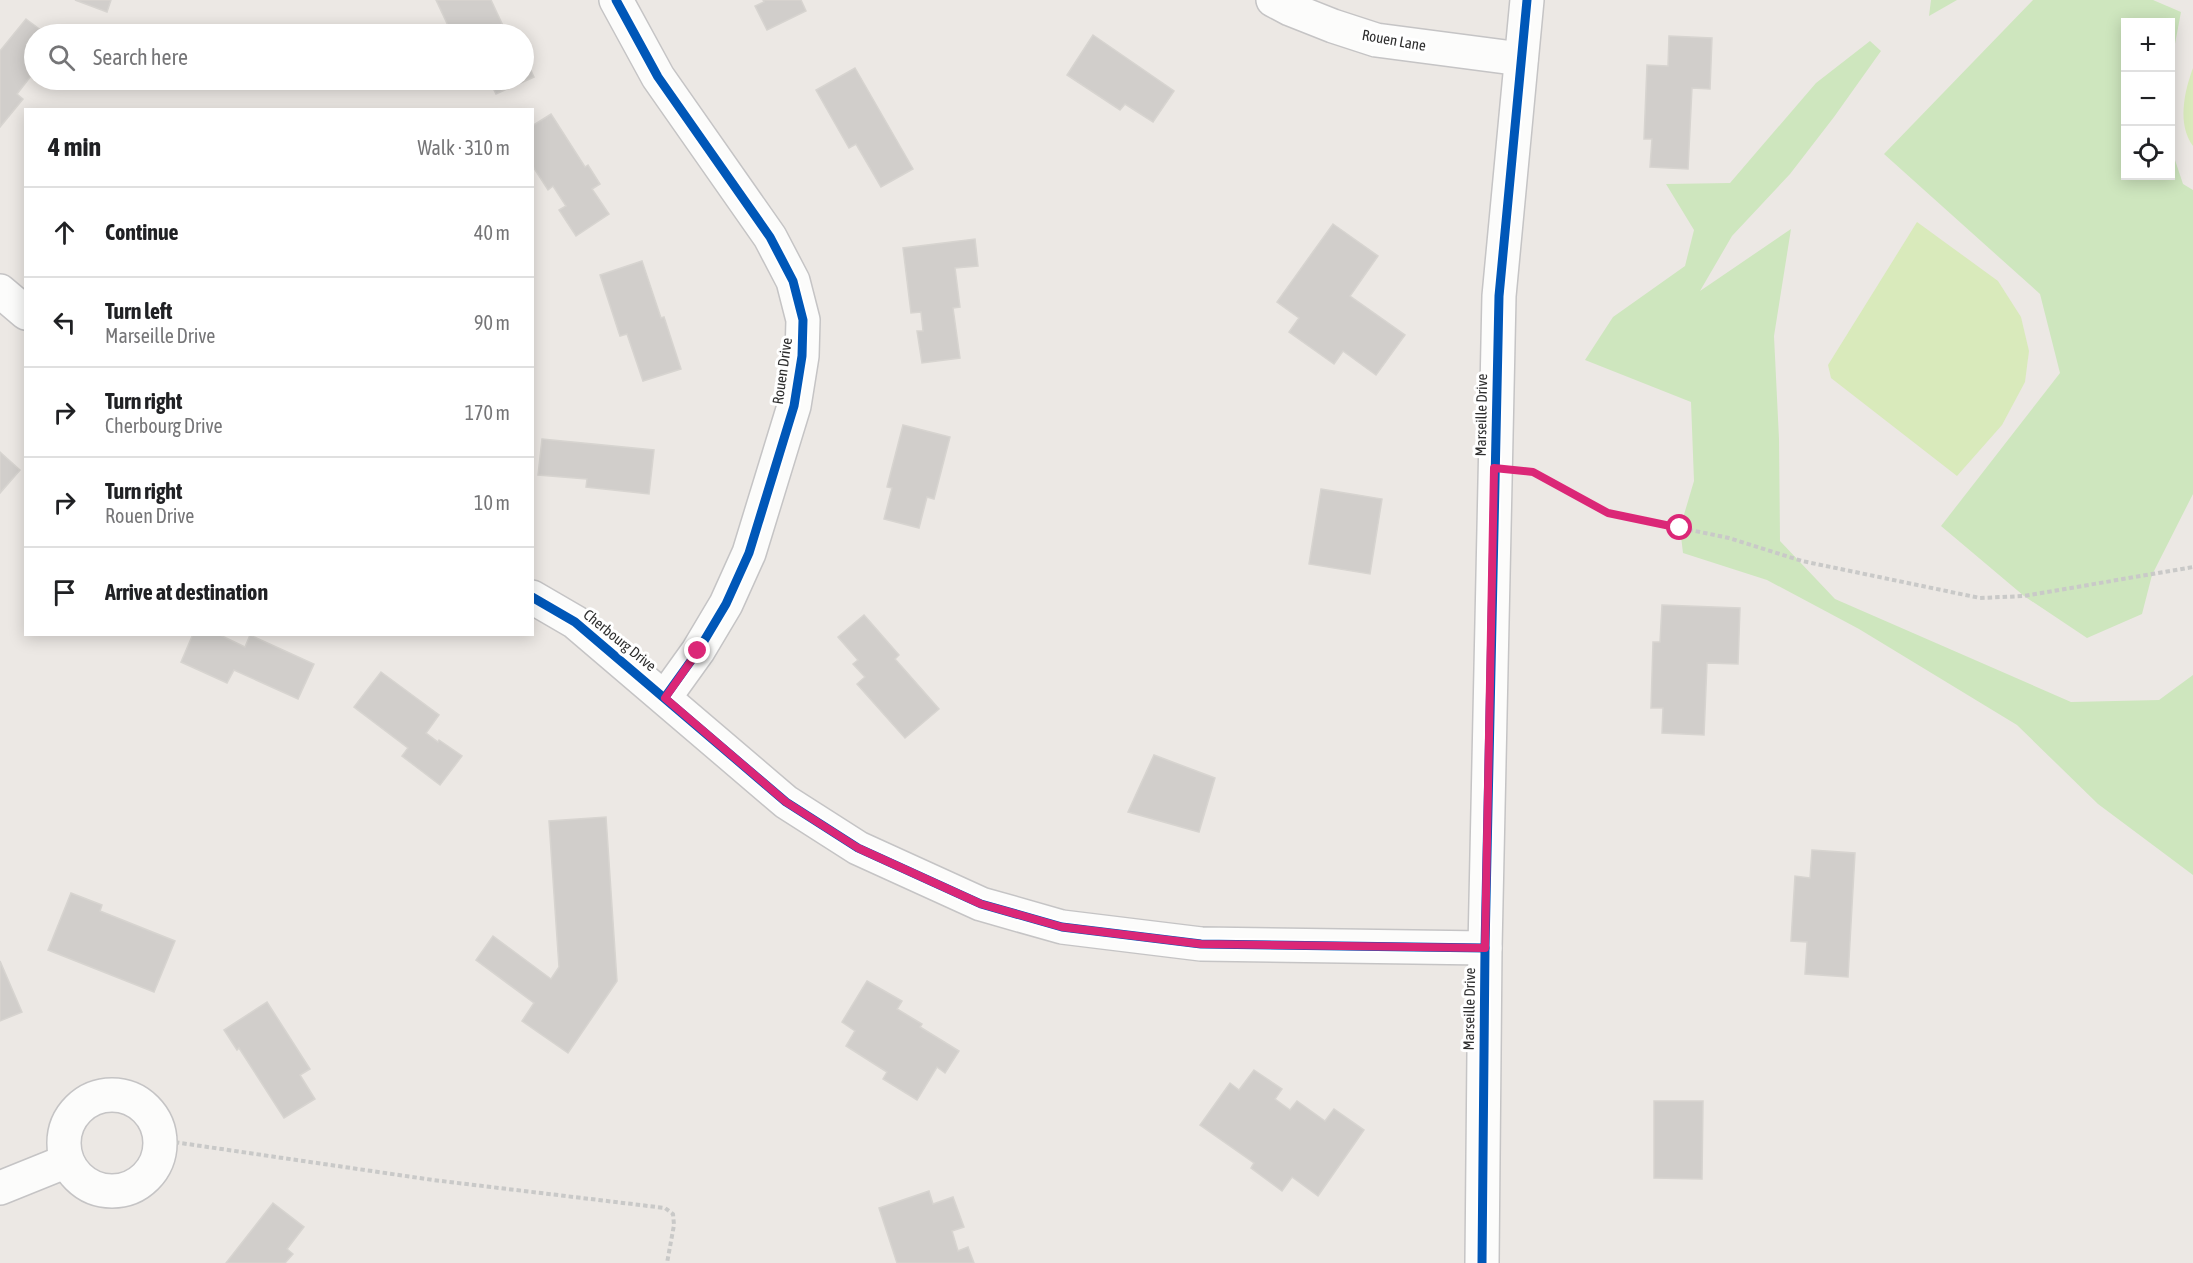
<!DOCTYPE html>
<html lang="en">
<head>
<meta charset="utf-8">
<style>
  :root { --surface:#fff; --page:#f2f2f2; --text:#202124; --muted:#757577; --line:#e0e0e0 }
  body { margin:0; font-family:"Asap Condensed",sans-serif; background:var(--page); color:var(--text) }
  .controls { position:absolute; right:18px; top:18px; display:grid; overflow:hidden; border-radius:0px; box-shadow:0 3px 15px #0003 }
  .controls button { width:54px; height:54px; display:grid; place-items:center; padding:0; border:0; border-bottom:2px solid var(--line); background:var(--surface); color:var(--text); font:30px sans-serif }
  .stop { position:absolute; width:18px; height:18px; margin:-14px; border:4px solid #db2777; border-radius:50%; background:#fff }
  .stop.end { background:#db2777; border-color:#fff; box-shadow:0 2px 6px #0008 }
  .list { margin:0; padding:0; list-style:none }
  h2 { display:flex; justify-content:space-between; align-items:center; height:78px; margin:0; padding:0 24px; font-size:26px }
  h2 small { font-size:20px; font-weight:400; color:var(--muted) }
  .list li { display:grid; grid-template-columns:39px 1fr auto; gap:18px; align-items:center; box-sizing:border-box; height:90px; padding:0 24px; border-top:2px solid var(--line) }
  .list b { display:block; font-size:22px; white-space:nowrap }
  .list p { margin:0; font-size:20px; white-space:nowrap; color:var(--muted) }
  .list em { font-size:20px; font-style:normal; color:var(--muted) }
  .icon { flex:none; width:33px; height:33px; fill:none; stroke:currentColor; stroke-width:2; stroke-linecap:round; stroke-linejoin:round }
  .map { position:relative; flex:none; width:2193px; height:1263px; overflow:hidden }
  .search { position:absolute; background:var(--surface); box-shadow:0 3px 15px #0003; left:24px; top:24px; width:510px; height:66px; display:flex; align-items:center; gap:15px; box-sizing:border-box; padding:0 21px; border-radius:33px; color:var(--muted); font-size:22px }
  .panel { position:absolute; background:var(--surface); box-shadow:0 3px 15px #0003; left:24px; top:108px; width:510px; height:528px; border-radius:0px }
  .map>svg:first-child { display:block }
  .green { fill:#cee6be }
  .pitch { fill:#d9eabb }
  .building { fill:#d1cecb; stroke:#d7d4d0; stroke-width:1.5 }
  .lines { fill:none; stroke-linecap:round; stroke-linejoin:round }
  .minor-casing { stroke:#c5c4c5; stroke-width:36 }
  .path { stroke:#c9c9c8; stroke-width:4; stroke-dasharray:4.5 3; stroke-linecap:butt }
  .minor { stroke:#fcfcfb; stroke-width:33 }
  .cycleway-casing { stroke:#fff; stroke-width:13 }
  .cycleway { stroke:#0057b8; stroke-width:9 }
  .route { stroke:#db2777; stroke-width:8 }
  .labels { text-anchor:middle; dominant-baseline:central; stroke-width:6; stroke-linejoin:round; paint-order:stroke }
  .street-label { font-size:15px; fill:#2e2e2e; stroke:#fff }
</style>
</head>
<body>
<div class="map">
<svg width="2193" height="1263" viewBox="0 0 2193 1263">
  <rect width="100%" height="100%" fill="#ece8e4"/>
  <!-- green -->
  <g class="green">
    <path d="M1931 0H1957L1929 16Z"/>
    <path d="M2033 0H2153L2181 12 2171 65 2170 22H2126V176H2170L2171 148 2183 184 2193 190V494L2152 575 2142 614 2087 638 2024 596 1941 526 2060 373 2040 294 1884 154Z"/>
    <path d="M1870 41 1881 51 1834 117 1790 174 1732 236 1700 291 1791 229 1774 336 1779 439 1780 541 1835 599 2071 702 2159 700 2193 675V875L2098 804 2017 725 1859 629 1767 580 1683 553 1680 528 1694 481 1691 402 1585 360 1613 317 1685 266 1694 230 1666 184 1730 183 1816 83Z"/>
  </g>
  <!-- pitch -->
  <g class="pitch">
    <path d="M2193 68V146C2177 125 2184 92 2193 68Z"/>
    <path d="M1917 222 1998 281 2021 317 2029 351 2025 382 2002 425 1957 476 1831 378 1828 365Z"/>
  </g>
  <!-- building -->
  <g class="building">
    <path d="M75 0H111L107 12Z"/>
    <path d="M436 0H491L506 32 512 30 514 34H452Z"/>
    <path d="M763 0H801L806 11 767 30 755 6 764 2Z"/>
    <path d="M26 19 46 34H34V72L17 94 23 99 0 127V51Z"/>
    <path d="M1093 35 1174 91 1153 122 1125 104 1120 110 1067 75Z"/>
    <path d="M1669 36 1712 38 1710 89 1692 88 1688 169 1650 167 1652 139H1644L1647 65 1668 66Z"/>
    <path d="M524 55 534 77 496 94 489 80H524Z"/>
    <path d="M855 68 913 169 881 187 856 144 849 148 816 90Z"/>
    <path d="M551 114 585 167 588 165 600 184 592 189 609 214 576 236 559 210 566 206 553 186 548 190 532 165V126Z"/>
    <path d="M1333 224 1378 256 1350 296 1405 335 1376 375 1343 351 1334 364 1289 332 1299 318 1277 302Z"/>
    <path d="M975 239 978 266 955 268 960 307 953 308 960 358 922 363 917 331H923L921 312 911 313 903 248Z"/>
    <path d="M642 261 661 318 664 317 681 369 643 381 627 334 620 336 600 275Z"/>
    <path d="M903 425 950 437 934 499 927 497 919 528 884 519 892 488 887 487Z"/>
    <path d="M542 439 654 450 649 494 586 487 587 479 538 475Z"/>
    <path d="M0 452 20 470 0 493Z"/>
    <path d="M1321 489 1382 499 1370 574 1309 564Z"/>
    <path d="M1662 605 1740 608 1738 664 1707 663 1704 735 1662 733 1663 708H1651L1653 642H1660Z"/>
    <path d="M864 615 899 655 895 659 939 709 905 738 857 684 865 677 853 664 858 660 838 637Z"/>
    <path d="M193 634H218L245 647 250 635 314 664 298 699 234 670 227 683 181 662Z"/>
    <path d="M381 672 439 715 426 733 438 742 439 740 462 756 440 785 402 756 408 748 354 707Z"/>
    <path d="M1154 755 1215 778 1199 832 1128 812Z"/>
    <path d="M606 817 617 981 568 1053 522 1021 534 1003 476 960 493 936 551 979 559 967 549 821Z"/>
    <path d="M1812 850 1855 853 1848 977 1805 974 1807 942 1791 941 1795 876 1810 878Z"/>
    <path d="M71 893 102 905 100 911 175 941 154 992 48 950Z"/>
    <path d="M0 961 22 1012 0 1021Z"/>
    <path d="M867 981 902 1001 897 1009 922 1024 920 1027 959 1051 945 1073 937 1067 917 1100 883 1079 887 1072 846 1046 855 1031 842 1022Z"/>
    <path d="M267 1002 310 1069 300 1075 315 1099 284 1118 239 1048 237 1050 224 1030Z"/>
    <path d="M1254 1070 1282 1089 1275 1099 1290 1110 1297 1101 1325 1121 1334 1109 1364 1130 1318 1196 1292 1177 1282 1191 1251 1168 1254 1163 1200 1125 1230 1083 1239 1090Z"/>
    <path d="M1654 1101H1703L1702 1179 1654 1178Z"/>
    <path d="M929 1191 933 1204 953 1197 964 1227 952 1231 958 1251 968 1247 974 1263H897L879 1208Z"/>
    <path d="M273 1203 304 1227 287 1249 293 1254 285 1263H226Z"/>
  </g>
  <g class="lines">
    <!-- minor casing -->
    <g class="minor-casing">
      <g id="minor">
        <path d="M616 0 658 77 770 237 793 281 803 320 802 356 794 406 749 553 726 604 698 651 665 697"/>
        <path d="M1273 0 1290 9 1333 26 1376 40 1521 59"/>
        <path d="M0 291 26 313"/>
        <path d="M532 597 575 622 786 802 858 848 981 904 1062 927 1201 944 1485 948"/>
        <circle cx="112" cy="1143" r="48"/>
        <path d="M0 1188 67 1161"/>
        <path d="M1482 1263 1485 948 1499 296 1527 0"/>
      </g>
    </g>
    <!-- path -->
    <g class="path">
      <path d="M1528 472H1533L1608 513 1729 538 1802 561 1980 598 2024 596 2193 567"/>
      <path d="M160 1140 433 1180 665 1208 673 1214 674 1225 667 1263"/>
    </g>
    <!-- minor -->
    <use href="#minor" class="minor"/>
    <!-- cycleway casing -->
    <g class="cycleway-casing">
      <g id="cycleway">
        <path d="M616 0 658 77 770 237 793 281 803 320 802 356 794 406 749 553 726 604 698 651 665 697"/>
        <path d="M532 597 575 622 786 802 858 848 981 904 1062 927 1201 944 1485 948"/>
        <path d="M1482 1263 1485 948 1499 296 1527 0"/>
      </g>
    </g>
    <!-- cycleway -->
    <use href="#cycleway" class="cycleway"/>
  </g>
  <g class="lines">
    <!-- route -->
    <path class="route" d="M698 651 665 698 786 802 858 848 981 904 1062 927 1201 944 1485 948 1494 468 1533 472 1608 513 1680 528"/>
  </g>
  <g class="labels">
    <!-- street labels -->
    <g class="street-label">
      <text transform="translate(1394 40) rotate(10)">Rouen Lane</text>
      <text transform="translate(782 371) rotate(-82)">Rouen Drive</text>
      <text transform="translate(1481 415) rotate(-89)">Marseille Drive</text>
      <text transform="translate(620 640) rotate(39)">Cherbourg Drive</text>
      <text transform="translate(1469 1009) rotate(-89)">Marseille Drive</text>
    </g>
  </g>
</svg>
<div class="controls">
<button>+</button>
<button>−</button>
<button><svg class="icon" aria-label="locate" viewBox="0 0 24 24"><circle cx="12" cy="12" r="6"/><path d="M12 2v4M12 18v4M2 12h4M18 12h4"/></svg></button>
</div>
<div class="stop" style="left:1680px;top:528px"></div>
<div class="stop end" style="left:698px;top:651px"></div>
<div class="search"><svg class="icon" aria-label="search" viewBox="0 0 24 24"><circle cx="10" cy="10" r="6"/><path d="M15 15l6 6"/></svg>Search here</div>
<section class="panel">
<h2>4 min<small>Walk · 310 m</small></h2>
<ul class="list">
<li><svg class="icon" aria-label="ahead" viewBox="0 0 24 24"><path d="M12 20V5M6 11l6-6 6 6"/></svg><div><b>Continue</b></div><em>40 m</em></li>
<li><svg class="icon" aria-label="left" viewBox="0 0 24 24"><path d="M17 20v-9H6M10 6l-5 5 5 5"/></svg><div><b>Turn left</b><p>Marseille Drive</p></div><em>90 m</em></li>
<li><svg class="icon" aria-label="right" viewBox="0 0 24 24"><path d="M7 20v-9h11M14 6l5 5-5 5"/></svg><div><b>Turn right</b><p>Cherbourg Drive</p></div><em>170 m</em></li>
<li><svg class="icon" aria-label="right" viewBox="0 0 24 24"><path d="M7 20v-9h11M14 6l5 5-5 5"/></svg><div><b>Turn right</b><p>Rouen Drive</p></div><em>10 m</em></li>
<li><svg class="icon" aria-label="arrive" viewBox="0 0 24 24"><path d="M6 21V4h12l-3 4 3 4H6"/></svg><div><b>Arrive at destination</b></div></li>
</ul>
</section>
</div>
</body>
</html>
